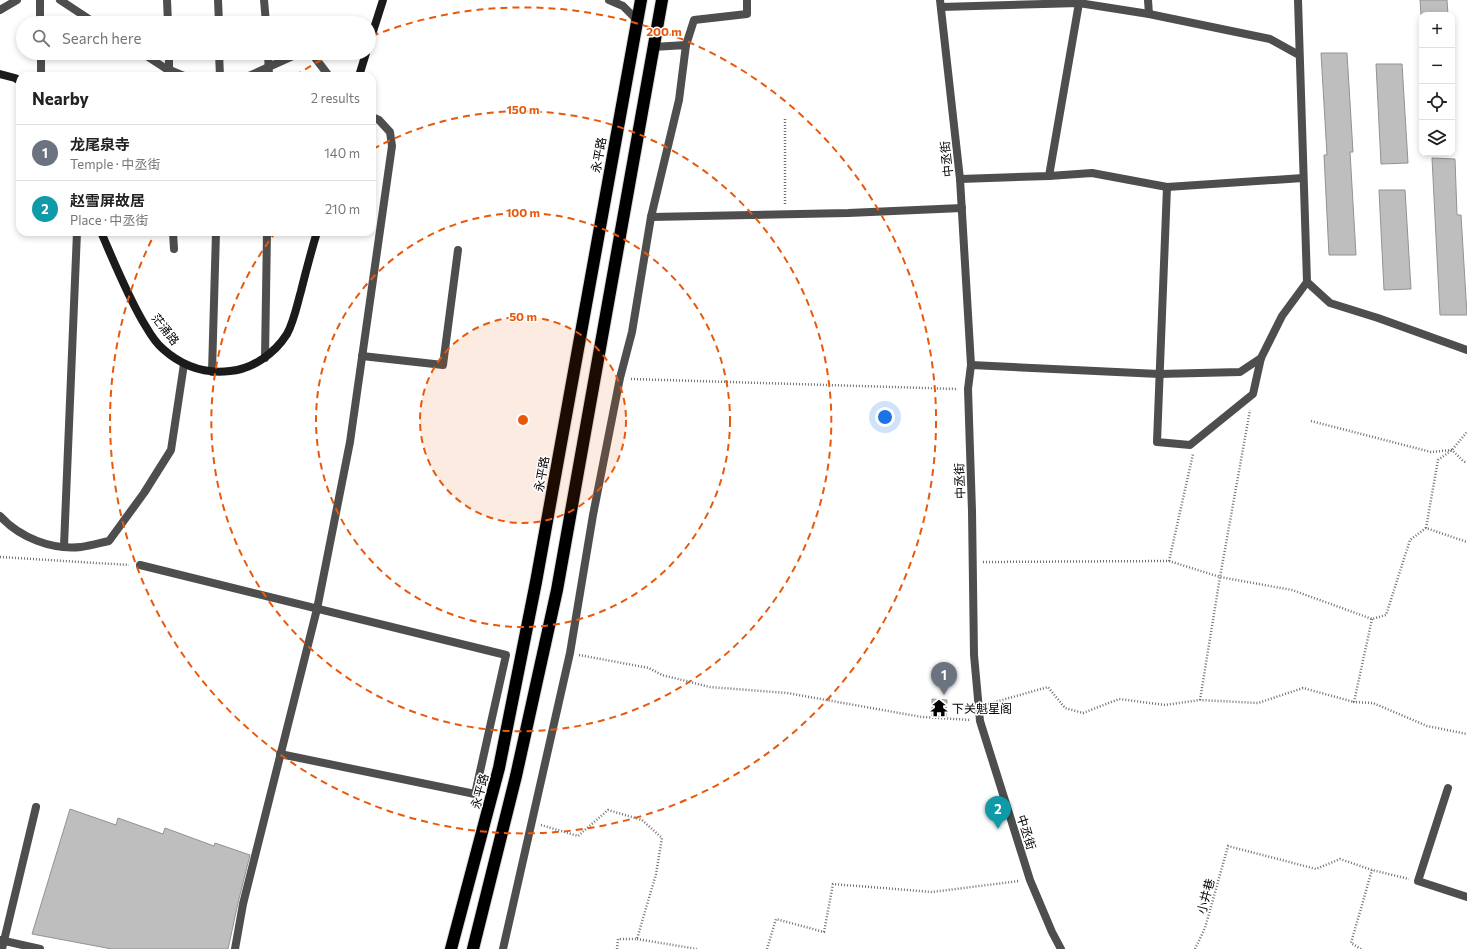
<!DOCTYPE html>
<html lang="en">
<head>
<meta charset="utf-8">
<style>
  :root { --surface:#fff; --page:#f6f6f6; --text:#222; --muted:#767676; --line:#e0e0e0; --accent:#d93025 }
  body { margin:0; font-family:Commissioner,"Noto Sans SC",sans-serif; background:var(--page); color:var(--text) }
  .controls { position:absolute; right:12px; top:12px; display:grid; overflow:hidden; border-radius:8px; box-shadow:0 2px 6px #0003 }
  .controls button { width:36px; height:36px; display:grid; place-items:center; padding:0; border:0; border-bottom:1px solid var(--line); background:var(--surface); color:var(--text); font:20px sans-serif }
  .you { position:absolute; left:885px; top:417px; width:14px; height:14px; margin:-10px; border:3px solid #fff; border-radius:50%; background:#1a73e8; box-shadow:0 0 0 6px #1a73e833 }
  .badge { display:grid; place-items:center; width:26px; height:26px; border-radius:50%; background:var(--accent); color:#fff; font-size:13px; font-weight:700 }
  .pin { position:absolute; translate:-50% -33px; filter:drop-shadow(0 1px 2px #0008) }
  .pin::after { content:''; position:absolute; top:21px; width:14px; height:12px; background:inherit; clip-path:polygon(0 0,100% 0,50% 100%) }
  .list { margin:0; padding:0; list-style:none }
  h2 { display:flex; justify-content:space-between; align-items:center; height:52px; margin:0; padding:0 16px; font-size:17px }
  h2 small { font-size:13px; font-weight:400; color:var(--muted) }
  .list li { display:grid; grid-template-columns:26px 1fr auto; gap:12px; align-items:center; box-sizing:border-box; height:56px; padding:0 16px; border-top:1px solid var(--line) }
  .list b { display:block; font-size:15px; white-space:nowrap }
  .list p { margin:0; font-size:13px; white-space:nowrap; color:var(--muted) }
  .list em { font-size:13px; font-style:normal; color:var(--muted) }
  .icon { flex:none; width:22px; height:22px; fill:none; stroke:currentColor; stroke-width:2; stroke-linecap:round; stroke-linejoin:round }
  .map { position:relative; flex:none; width:1467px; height:949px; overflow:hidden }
  .search { position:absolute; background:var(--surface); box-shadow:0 2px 6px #0003; left:16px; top:16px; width:360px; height:44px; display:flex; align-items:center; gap:10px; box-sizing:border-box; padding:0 14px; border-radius:22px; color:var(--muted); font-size:15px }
  .panel { position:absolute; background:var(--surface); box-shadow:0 2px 6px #0003; left:16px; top:72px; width:360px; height:164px; border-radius:12px }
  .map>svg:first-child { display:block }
  .building { fill:#bebebe; stroke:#929292 }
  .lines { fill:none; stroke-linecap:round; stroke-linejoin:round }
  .highway-casing { stroke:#dbdbdb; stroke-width:14 }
  .path { stroke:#707070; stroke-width:2.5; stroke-dasharray:1 2; stroke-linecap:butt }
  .street { stroke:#4e4e4e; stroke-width:8 }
  .secondary { stroke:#1b1b1b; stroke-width:8 }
  .highway { stroke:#000; stroke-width:12 }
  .ring { fill:none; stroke:#e8590c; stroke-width:2; stroke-dasharray:7 5 }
  .labels { text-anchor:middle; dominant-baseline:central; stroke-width:3; stroke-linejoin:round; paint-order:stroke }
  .street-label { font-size:12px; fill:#000; stroke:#fff }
  .poi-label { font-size:12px; fill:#000; stroke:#fff; text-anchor:start }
  .centre { fill:#e8590c; stroke:#fff; stroke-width:2 }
  .ring-label { font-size:12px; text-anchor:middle; font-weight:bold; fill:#e8590c; stroke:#fff; stroke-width:3; stroke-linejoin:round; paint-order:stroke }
</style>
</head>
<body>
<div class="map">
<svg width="1467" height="949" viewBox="0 0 1467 949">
  <rect width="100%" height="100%" fill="#fff"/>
  <!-- building -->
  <g class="building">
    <path d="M1420 0H1447L1448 15H1421Z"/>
    <path d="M1321 53H1347L1353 152H1350L1356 255H1329L1324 155H1327Z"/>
    <path d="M1376 64H1402L1408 163 1381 164Z"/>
    <path d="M1432 158 1455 159 1457 215H1461L1467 315H1440Z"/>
    <path d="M1379 190H1405L1411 289 1384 290Z"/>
    <path d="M932 699 947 700 946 717 932 716Z"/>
    <path d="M70 809 116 825 118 818 163 834 165 828 214 846 215 843 250 855 238 903 228 949H112L32 934Z"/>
  </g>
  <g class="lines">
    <!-- highway casing -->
    <g class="highway-casing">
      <g id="highway">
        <path d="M451 949 499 768 536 582 641 0"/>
        <path d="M473 949 516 776 557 590 662 0"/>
      </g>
    </g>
    <!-- path -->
    <g class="path">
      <path d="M785 119V204"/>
      <path d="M631 379 958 389"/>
      <path d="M1311 421 1431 452 1452 450 1463 461 1467 463"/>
      <path d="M1426 528 1438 460 1452 450 1467 432"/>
      <path d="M0 557 129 565"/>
      <path d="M1169 561 1220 577 1292 590 1372 619 1386 615 1410 540 1426 528 1467 542"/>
      <path d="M983 562 1169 561 1193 454"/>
      <path d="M1372 619 1354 702 1373 703 1427 726 1467 734"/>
      <path d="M579 655 649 668 662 675 710 687 787 693 922 717 971 720"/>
      <path d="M1200 700 1220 577 1250 410"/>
      <path d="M988 704 1048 687 1065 708 1083 713 1119 699 1165 705 1200 700 1258 703 1303 688 1354 702"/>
      <path d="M541 825 578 836 608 810 642 820 662 838 656 874 637 939H618L617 949"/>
      <path d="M637 939 697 949"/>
      <path d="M767 949 776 919 824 932 833 884 932 892 1019 881"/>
      <path d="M1195 949 1205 928 1228 846 1316 869 1340 859 1372 870 1409 879"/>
      <path d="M1361 949 1351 943 1372 870"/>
    </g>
    <!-- street -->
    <g class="street">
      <path d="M40 0V23"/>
      <path d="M60 0 95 23"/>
      <path d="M167 0 168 23"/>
      <path d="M218 0 219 23"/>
      <path d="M264 0 266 23"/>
      <path d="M609 0 623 6 637 20"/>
      <path d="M940 0 960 179 971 365 968 389 972 511 974 655 980 721 1030 880 1052 932 1061 949"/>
      <path d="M1148 0 1149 14"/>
      <path d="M1298 0 1307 282 1330 303 1378 318 1467 350"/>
      <path d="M941 7 1079 3 1149 14 1270 39 1299 55"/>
      <path d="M0 10 17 0"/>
      <path d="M686 45 694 20 747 14V0"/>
      <path d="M41 53V76"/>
      <path d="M142 53 165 68 184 76"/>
      <path d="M169 53V76"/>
      <path d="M219 53 220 76"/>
      <path d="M268 53 269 76"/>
      <path d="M249 76 295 55H313L329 76"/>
      <path d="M1049 176 1079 3"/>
      <path d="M960 179 1049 176 1092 173 1167 187 1303 178"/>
      <path d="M1167 187 1157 442 1190 445 1253 394 1261 358 1282 316 1307 282"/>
      <path d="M651 217 848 213 962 208"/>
      <path d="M173 232 174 249"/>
      <path d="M362 356 443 365 458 250"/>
      <path d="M265 358 267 232"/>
      <path d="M971 365 1159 374 1240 372 1261 358"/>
      <path d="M212 372 216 232"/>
      <path d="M0 516C20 538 52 550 81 547 90 546 100 543 109 541L144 493 171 450 184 364"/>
      <path d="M64 546 77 232"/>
      <path d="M140 565 506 655 475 794 280 754"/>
      <path d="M1448 788 1418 881 1467 897"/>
      <path d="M0 940 40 949"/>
      <path d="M2 949 36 807"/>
      <path d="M235 949 243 904 317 609 350 442 392 146 390 132 379 120 372 117"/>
      <path d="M503 949 570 653 593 515 620 378 632 332 651 217 679 100 686 45 653 47"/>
    </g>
    <!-- secondary -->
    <g class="secondary">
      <path d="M369 44 383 0"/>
      <path d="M0 74 15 78 20 81"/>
      <path d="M359 76 366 53"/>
      <path d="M101 232C114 262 126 292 142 320 148 330 154 342 163 349 182 366 205 374 230 371 253 369 275 353 287 334 294 321 297 305 301 291 306 271 311 252 317 232"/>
    </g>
    <!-- highway -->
    <use href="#highway" class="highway"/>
  </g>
  <!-- distance rings -->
  <circle cx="523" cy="420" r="103" fill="#e8590c" fill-opacity=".12"/>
  <g class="ring">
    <circle cx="523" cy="420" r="103"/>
    <circle cx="523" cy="420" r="207"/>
    <path d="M373 149A310 310 0 1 1 275 233"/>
    <path d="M295 76A413 413 0 0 1 332 54M372 36A413 413 0 1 1 155 233"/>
  </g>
  <!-- icons -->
  <defs>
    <g id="temple-bare" transform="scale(1.38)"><path d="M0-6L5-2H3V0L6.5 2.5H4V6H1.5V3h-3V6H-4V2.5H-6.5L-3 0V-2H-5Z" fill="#000" stroke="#fff" stroke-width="2.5" paint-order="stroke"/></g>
  </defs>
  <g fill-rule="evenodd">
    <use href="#temple-bare" x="939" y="708"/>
  </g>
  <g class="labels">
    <!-- street labels -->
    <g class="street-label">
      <text transform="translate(598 155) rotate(-80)">永平路</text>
      <text transform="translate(946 159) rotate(-96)">中丞街</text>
      <text transform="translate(166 329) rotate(52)">茫涌路</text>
      <text transform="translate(541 474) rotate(-80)">永平路</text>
      <text transform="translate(959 481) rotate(-92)">中丞街</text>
      <text transform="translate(479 791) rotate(-75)">永平路</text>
      <text transform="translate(1027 832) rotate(72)">中丞街</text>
      <text transform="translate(1205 896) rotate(-75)">小井巷</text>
    </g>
    <!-- poi labels -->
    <g class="poi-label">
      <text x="952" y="708">下关魁星阁</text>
    </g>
  </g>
  <circle cx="523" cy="420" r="6" class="centre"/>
  <g class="ring-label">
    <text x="664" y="36">200 m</text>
    <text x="523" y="114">150 m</text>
    <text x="523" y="217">100 m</text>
    <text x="523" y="321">50 m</text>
  </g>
</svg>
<div class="controls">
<button>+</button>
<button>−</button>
<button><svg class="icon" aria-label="locate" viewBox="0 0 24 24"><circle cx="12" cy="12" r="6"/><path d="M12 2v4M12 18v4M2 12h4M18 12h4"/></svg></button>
<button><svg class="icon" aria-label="layers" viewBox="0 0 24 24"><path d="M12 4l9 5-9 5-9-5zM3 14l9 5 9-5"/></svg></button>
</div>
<div class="you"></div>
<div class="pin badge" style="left:944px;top:695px;background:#6b7280">1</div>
<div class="pin badge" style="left:998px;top:829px;background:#0f9aa8">2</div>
<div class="search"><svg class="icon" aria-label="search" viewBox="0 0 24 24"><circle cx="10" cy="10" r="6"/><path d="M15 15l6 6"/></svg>Search here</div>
<section class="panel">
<h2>Nearby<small>2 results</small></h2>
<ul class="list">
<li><span class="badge" style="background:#6b7280">1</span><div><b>龙尾泉寺</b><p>Temple · 中丞街</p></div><em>140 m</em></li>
<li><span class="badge" style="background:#0f9aa8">2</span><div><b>赵雪屏故居</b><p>Place · 中丞街</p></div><em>210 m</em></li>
</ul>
</section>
</div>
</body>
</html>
